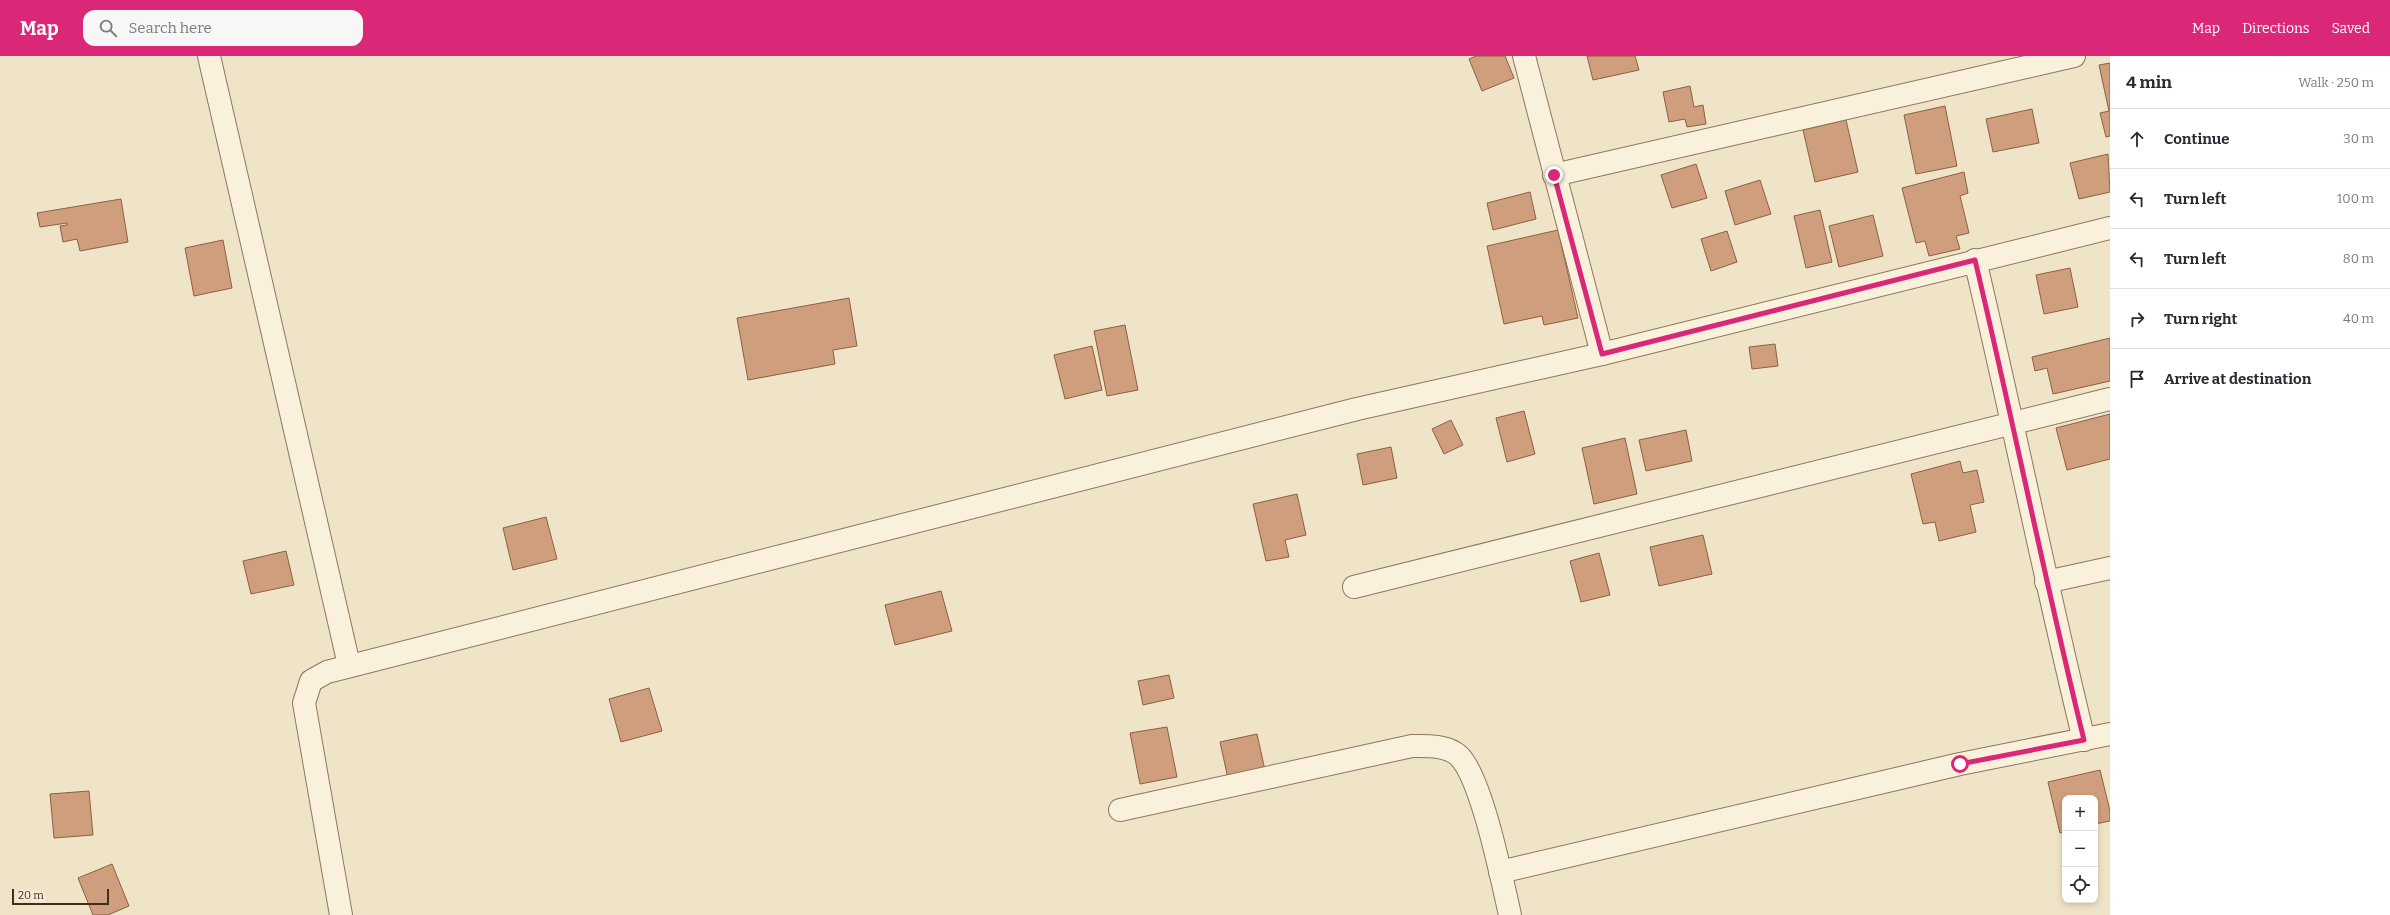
<!DOCTYPE html>
<html lang="en">
<head>
<meta charset="utf-8">
<style>
  :root { --surface:#fff; --page:#f7f7f7; --text:#2b2b33; --muted:#7c7c81; --line:#e1e1e2; --accent:#db2777 }
  body { margin:0; font-family:Bitter,serif; background:var(--page); color:var(--text) }
  .controls { position:absolute; right:12px; bottom:12px; display:grid; overflow:hidden; border-radius:8px; box-shadow:0 2px 6px #0003 }
  .controls button { width:36px; height:36px; display:grid; place-items:center; padding:0; border:0; border-bottom:1px solid var(--line); background:var(--surface); color:var(--text); font:20px sans-serif }
  .scale { position:absolute; left:12px; bottom:10px; width:97px; box-sizing:border-box; padding-left:4px; border:2px solid #3d2e20; border-top:0; font-size:11px; line-height:14px; white-space:nowrap; color:#3d2e20; -webkit-text-stroke:3px #f7eed8; paint-order:stroke }
  .stop { position:absolute; width:12px; height:12px; margin:-9px; border:3px solid #db2777; border-radius:50%; background:#fff }
  .stop.end { background:#db2777; border-color:#fff; box-shadow:0 1px 4px #0008 }
  .list { margin:0; padding:0; list-style:none }
  h2 { display:flex; justify-content:space-between; align-items:center; height:52px; margin:0; padding:0 16px; font-size:17px }
  h2 small { font-size:13px; font-weight:400; color:var(--muted) }
  .list li { display:grid; grid-template-columns:26px 1fr auto; gap:12px; align-items:center; box-sizing:border-box; height:60px; padding:0 16px; border-top:1px solid var(--line) }
  .list b { display:block; font-size:15px; white-space:nowrap }
  .list em { font-size:13px; font-style:normal; color:var(--muted) }
  .icon { flex:none; width:22px; height:22px; fill:none; stroke:currentColor; stroke-width:2; stroke-linecap:round; stroke-linejoin:round }
  .map { position:relative; flex:none; width:2110px; height:859px; overflow:hidden }
  header { display:flex; align-items:center; gap:24px; box-sizing:border-box; height:56px; padding:0 20px; background:var(--accent); color:#fff }
  header strong { font-size:19px }
  nav { display:flex; gap:22px; margin-inline-start:auto; font-size:14px }
  .search { width:280px; height:36px; background:var(--page); display:flex; align-items:center; gap:10px; box-sizing:border-box; padding:0 14px; border-radius:12px; color:var(--muted); font-size:15px }
  main { display:flex }
  aside { flex:1; background:var(--surface) }
  .map>svg:first-child { display:block }
  .building { fill:#cf9f7d; stroke:#8d5f41 }
  .lines { fill:none; stroke-linecap:round; stroke-linejoin:round }
  .street-casing { stroke:#8d765c; stroke-width:24 }
  .street { stroke:#faf1dc; stroke-width:22 }
  .route { stroke:#db2777; stroke-width:5 }
</style>
</head>
<body>
<header>
<strong>Map</strong>
<div class="search"><svg class="icon" aria-label="search" viewBox="0 0 24 24"><circle cx="10" cy="10" r="6"/><path d="M15 15l6 6"/></svg>Search here</div>
<nav><a>Map</a><a>Directions</a><a>Saved</a></nav>
</header>
<main>
<div class="map">
<svg width="2110" height="859" viewBox="0 0 2110 859">
  <rect width="100%" height="100%" fill="#f0e4c8"/>
  <!-- building -->
  <g class="building">
    <path d="M1476 0H1505L1514 22 1482 35 1469 3Z"/>
    <path d="M1587 0H1635L1639 14 1593 24Z"/>
    <path d="M2110 7V80L2106 81 2100 57 2109 55 2099 9Z"/>
    <path d="M1690 30 1694 51 1703 49 1706 68 1687 71 1685 63 1669 66 1663 36Z"/>
    <path d="M1945 50 1957 110 1916 118 1904 59Z"/>
    <path d="M2032 53 2039 87 1993 96 1986 63Z"/>
    <path d="M1846 64 1858 116 1815 126 1803 74Z"/>
    <path d="M2108 98 2110 136 2079 143 2070 107Z"/>
    <path d="M1696 108 1707 142 1672 152 1661 119Z"/>
    <path d="M1964 116 1968 137 1960 140 1969 177 1956 180 1960 193 1929 200 1925 185 1916 187 1902 132Z"/>
    <path d="M1760 124 1771 158 1735 169 1725 135Z"/>
    <path d="M1530 136 1536 163 1493 174 1487 147Z"/>
    <path d="M121 143 128 186 80 195 77 183 63 186 60 170 67 169V167L40 171 37 157Z"/>
    <path d="M1820 154 1832 206 1806 212 1794 160Z"/>
    <path d="M1873 159 1883 200 1839 211 1829 170Z"/>
    <path d="M1558 174 1578 262 1544 269 1542 260 1504 268 1487 190Z"/>
    <path d="M1727 175 1737 206 1711 215 1701 183Z"/>
    <path d="M223 184 232 232 194 240 185 192Z"/>
    <path d="M2070 212 2078 251 2044 258 2036 219Z"/>
    <path d="M849 242 857 290 833 294 835 308 748 324 737 262Z"/>
    <path d="M1125 269 1138 334 1107 340 1094 275Z"/>
    <path d="M2110 282V325L2053 338 2047 312 2035 315 2032 301Z"/>
    <path d="M1775 288 1778 310 1752 313 1749 291Z"/>
    <path d="M1092 290 1102 334 1065 343 1054 299Z"/>
    <path d="M1524 355 1535 398 1507 406 1496 362Z"/>
    <path d="M2110 358V403L2067 414 2056 372Z"/>
    <path d="M1451 364 1463 389 1444 398 1432 373Z"/>
    <path d="M1686 374 1692 405 1646 415 1639 384Z"/>
    <path d="M1625 382 1637 438 1594 448 1582 392Z"/>
    <path d="M1391 391 1397 422 1363 429 1357 398Z"/>
    <path d="M1960 405 1963 417 1977 414 1984 446 1970 449 1976 476 1939 485 1935 466 1923 468 1911 418Z"/>
    <path d="M1297 438 1306 479 1285 484 1289 501 1266 505 1253 448Z"/>
    <path d="M546 461 557 503 513 514 503 472Z"/>
    <path d="M1703 479 1712 518 1659 530 1650 491Z"/>
    <path d="M286 495 294 529 251 538 243 505Z"/>
    <path d="M1599 497 1610 539 1581 546 1570 505Z"/>
    <path d="M941 535 952 575 895 589 885 549Z"/>
    <path d="M1169 619 1174 642 1143 649 1138 625Z"/>
    <path d="M649 632 662 675 621 686 609 643Z"/>
    <path d="M1167 671 1177 721 1140 728 1130 677Z"/>
    <path d="M1257 678 1266 719 1229 727 1220 686Z"/>
    <path d="M2100 714 2110 755V765L2095 768V742H2065V776L2060 777 2048 726Z"/>
    <path d="M89 735 93 779 54 782 50 738Z"/>
    <path d="M112 808 129 850 108 859H93L78 822Z"/>
  </g>
  <g class="lines">
    <!-- street casing -->
    <g class="street-casing">
      <g id="street">
        <path d="M209 0 349 609"/>
        <path d="M1524 0 1602 298"/>
        <path d="M1554 119 2074 0"/>
        <path d="M1975 204C2013 364 2045 525 2084 684"/>
        <path d="M2046 526 2110 512"/>
        <path d="M1354 531 2110 343"/>
        <path d="M1120 754 1412 690C1427 690 1447 689 1459 700 1482 723 1502 824 1510 859"/>
        <path d="M1500 816 1960 708 2110 678"/>
        <path d="M341 859 304 647 311 625 327 616 1357 353 1602 298 2110 172"/>
      </g>
    </g>
    <!-- street -->
    <use href="#street" class="street"/>
  </g>
  <g class="lines">
    <!-- route -->
    <path class="route" d="M1554 119 1602 298 1975 204C2013 364 2045 525 2084 684L1960 708"/>
  </g>
</svg>
<div class="controls">
<button>+</button>
<button>−</button>
<button><svg class="icon" aria-label="locate" viewBox="0 0 24 24"><circle cx="12" cy="12" r="6"/><path d="M12 2v4M12 18v4M2 12h4M18 12h4"/></svg></button>
</div>
<div class="scale">20 m</div>
<div class="stop" style="left:1960px;top:708px"></div>
<div class="stop end" style="left:1554px;top:119px"></div>
</div>
<aside>
<h2>4 min<small>Walk · 250 m</small></h2>
<ul class="list">
<li><svg class="icon" aria-label="ahead" viewBox="0 0 24 24"><path d="M12 20V5M6 11l6-6 6 6"/></svg><div><b>Continue</b></div><em>30 m</em></li>
<li><svg class="icon" aria-label="left" viewBox="0 0 24 24"><path d="M17 20v-9H6M10 6l-5 5 5 5"/></svg><div><b>Turn left</b></div><em>100 m</em></li>
<li><svg class="icon" aria-label="left" viewBox="0 0 24 24"><path d="M17 20v-9H6M10 6l-5 5 5 5"/></svg><div><b>Turn left</b></div><em>80 m</em></li>
<li><svg class="icon" aria-label="right" viewBox="0 0 24 24"><path d="M7 20v-9h11M14 6l5 5-5 5"/></svg><div><b>Turn right</b></div><em>40 m</em></li>
<li><svg class="icon" aria-label="arrive" viewBox="0 0 24 24"><path d="M6 21V4h12l-3 4 3 4H6"/></svg><div><b>Arrive at destination</b></div></li>
</ul>
</aside>
</main>
</body>
</html>
